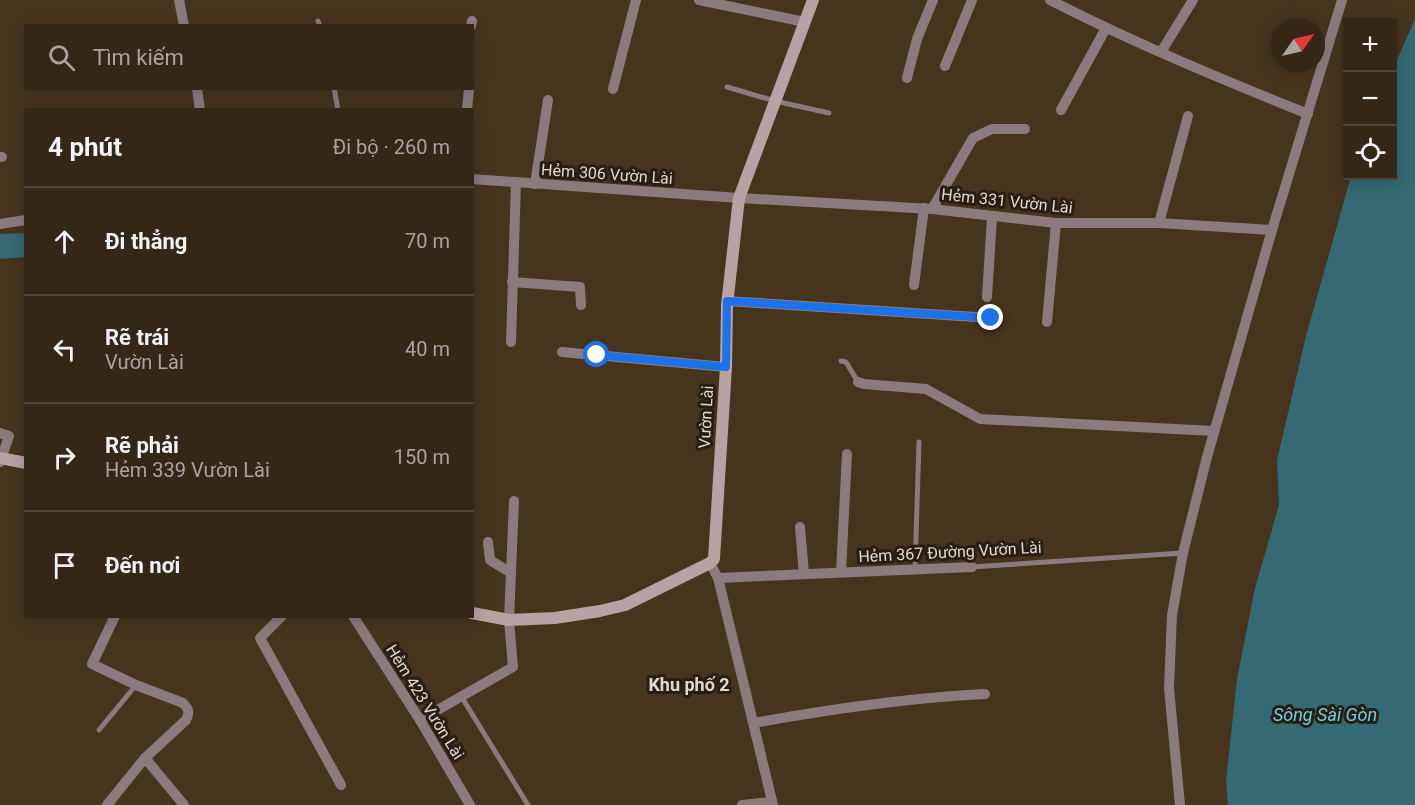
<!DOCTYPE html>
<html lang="vi">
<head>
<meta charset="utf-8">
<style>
  :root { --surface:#342716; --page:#3c2f1f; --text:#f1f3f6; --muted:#a9a5a1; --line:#4e4435 }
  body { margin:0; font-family:Roboto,sans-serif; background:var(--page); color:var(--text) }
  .controls { position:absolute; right:18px; top:18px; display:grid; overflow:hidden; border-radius:0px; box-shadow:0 3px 15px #0003 }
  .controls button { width:54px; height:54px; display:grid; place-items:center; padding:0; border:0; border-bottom:2px solid var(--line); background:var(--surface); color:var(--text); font:30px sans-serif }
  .compass { position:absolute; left:1271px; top:18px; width:54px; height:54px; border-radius:50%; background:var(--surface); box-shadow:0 3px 15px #0003; rotate:56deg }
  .stop { position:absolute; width:18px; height:18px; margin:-14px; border:4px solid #1a73e8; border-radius:50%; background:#fff }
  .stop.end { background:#1a73e8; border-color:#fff; box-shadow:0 2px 6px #0008 }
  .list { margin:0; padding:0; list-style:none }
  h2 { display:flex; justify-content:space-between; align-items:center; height:78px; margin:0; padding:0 24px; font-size:26px }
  h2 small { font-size:20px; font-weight:400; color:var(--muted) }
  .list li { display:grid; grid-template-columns:39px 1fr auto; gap:18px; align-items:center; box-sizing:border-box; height:108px; padding:0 24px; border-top:2px solid var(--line) }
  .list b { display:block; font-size:22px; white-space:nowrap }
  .list p { margin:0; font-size:20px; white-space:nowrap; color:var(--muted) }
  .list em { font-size:20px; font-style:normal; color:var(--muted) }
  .icon { flex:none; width:33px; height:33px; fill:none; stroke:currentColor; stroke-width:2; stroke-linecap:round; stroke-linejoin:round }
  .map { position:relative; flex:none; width:1415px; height:805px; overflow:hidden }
  .search { position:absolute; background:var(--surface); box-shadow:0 3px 15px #0003; left:24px; top:24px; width:450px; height:66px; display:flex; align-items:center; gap:15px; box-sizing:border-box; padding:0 21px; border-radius:0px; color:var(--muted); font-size:22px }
  .panel { position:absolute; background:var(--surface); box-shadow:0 3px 15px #0003; left:24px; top:108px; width:450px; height:510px; border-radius:0px }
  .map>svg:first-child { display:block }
  .water { fill:#356a74 }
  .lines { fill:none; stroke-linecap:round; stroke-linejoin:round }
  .lane { stroke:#8b7b7d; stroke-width:5 }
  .street { stroke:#8b7b7d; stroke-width:10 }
  .secondary { stroke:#baa1a3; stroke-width:12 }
  .route { stroke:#1a73e8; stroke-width:8 }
  .labels { text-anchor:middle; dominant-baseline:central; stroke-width:6; stroke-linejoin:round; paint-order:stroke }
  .street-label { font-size:16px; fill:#e2d7c9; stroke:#261e14 }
  .neighbourhood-label { font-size:18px; font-weight:bold; fill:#e2d7c9; stroke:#261e14 }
  .water-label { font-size:18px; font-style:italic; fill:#75cfde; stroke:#261e14 }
</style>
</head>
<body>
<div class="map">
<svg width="1415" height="805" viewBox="0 0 1415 805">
  <rect width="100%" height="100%" fill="#46341d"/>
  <!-- water -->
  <g class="water">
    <path d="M1415 19V805H1228L1226 781 1237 679 1255 588 1279 505 1277 460 1306 336 1351 176H1392L1393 69Z"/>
    <path d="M25 233V257L0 259V234Z"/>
  </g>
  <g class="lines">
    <!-- lane -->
    <g class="lane">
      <path d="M318 21 320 26"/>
      <path d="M727 87 775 101 829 113"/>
      <path d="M334 88 338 110"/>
      <path d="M841 361 846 362 858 382"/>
      <path d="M972 567 1183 553"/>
      <path d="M915 569 919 442"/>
      <path d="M461 696 528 805"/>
      <path d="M99 730 136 685"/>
    </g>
    <!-- street -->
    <g class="street">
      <path d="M179 0 184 26"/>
      <path d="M699 0 805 22"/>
      <path d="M1050 0C1134 43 1221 79 1308 114"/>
      <path d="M471 26 472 21"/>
      <path d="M1161 52 1193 0"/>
      <path d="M945 66 972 0"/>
      <path d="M907 78 917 39 933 0"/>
      <path d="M197 88 200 110"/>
      <path d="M613 89 636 0"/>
      <path d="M467 110 469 88"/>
      <path d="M1061 110 1106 28"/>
      <path d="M0 157H2"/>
      <path d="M472 179 739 198 932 209 1056 223H1159L1272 230"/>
      <path d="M535 184 548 100"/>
      <path d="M932 209 973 138 992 129H1025"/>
      <path d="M1159 223 1188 116"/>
      <path d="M0 224 26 220"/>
      <path d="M512 282 580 287 581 305"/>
      <path d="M914 285 924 208"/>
      <path d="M987 297 992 217"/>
      <path d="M727 301 991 318"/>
      <path d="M1047 322 1056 223"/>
      <path d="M511 342 516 182"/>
      <path d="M562 352 726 367"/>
      <path d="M858 382 864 384 926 389 980 419 1214 431"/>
      <path d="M0 433 9 436 0 462"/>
      <path d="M800 527 804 574"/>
      <path d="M488 542 490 560 511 573"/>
      <path d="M710 563 718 578 773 805"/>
      <path d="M841 572 847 454"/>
      <path d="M718 578 972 567"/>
      <path d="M282 616 260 638 341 785"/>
      <path d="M353 616 420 720 470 805"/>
      <path d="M420 720 513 667 509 620 514 501"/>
      <path d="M754 723C830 709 908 698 985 694"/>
      <path d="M145 758 184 805"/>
      <path d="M107 805 145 758 186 720C190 713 189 709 183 703L136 685 92 664 115 616"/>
      <path d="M742 805 772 802"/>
      <path d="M1180 805 1169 688 1172 615 1183 553 1207 457 1272 230 1342 0"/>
    </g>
    <!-- secondary -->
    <g class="secondary">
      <path d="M0 458 26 463"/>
      <path d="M472 613 509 620 555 618 600 611 625 605 710 563 714 559 726 367 727 305 739 198 813 0"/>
    </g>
  </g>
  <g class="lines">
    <!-- route -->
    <path class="route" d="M597 355 726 367 727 301 991 318"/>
  </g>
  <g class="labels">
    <!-- street labels -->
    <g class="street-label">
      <text transform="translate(607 174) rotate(4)">Hẻm 306 Vườn Lài</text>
      <text transform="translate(1007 201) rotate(6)">Hẻm 331 Vườn Lài</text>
      <text transform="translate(706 417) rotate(-87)">Vườn Lài</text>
      <text transform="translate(950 552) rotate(-3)">Hẻm 367 Đường Vườn Lài</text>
      <text transform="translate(425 702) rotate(58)">Hẻm 423 Vườn Lài</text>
    </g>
    <!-- neighbourhood labels -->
    <g class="neighbourhood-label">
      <text x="689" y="684">Khu phố 2</text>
    </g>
    <!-- water labels -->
    <g class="water-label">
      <text x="1325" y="714">Sông Sài Gòn</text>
    </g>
  </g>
</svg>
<div class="controls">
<button>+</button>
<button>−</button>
<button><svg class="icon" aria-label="locate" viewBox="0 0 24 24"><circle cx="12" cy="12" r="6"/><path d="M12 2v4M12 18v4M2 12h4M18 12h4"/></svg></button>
</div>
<svg class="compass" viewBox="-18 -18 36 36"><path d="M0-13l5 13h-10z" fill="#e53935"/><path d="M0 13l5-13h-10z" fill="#a9a5a1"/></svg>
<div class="stop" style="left:597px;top:355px"></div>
<div class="stop end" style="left:991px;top:318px"></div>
<div class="search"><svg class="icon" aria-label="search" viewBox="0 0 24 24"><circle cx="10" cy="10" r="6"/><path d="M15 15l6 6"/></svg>Tìm kiếm</div>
<section class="panel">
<h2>4 phút<small>Đi bộ · 260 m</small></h2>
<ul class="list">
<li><svg class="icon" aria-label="ahead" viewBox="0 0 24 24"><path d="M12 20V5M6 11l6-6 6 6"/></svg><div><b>Đi thẳng</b></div><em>70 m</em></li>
<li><svg class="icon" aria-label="left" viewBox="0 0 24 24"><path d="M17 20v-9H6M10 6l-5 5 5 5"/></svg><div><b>Rẽ trái</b><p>Vườn Lài</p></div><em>40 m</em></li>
<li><svg class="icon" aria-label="right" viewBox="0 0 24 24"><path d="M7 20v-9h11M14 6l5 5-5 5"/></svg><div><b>Rẽ phải</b><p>Hẻm 339 Vườn Lài</p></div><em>150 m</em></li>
<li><svg class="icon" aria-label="arrive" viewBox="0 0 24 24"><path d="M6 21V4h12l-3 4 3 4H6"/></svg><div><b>Đến nơi</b></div></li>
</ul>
</section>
</div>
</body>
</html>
